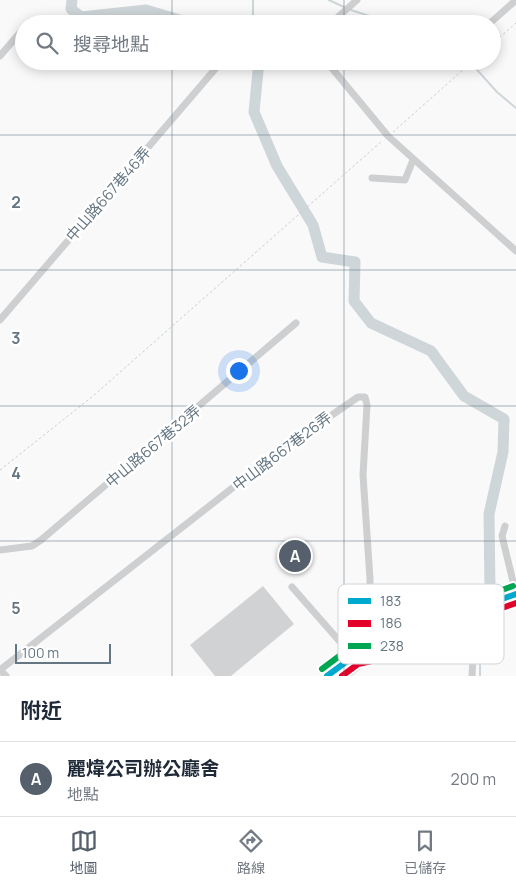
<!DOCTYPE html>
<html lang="zh-TW">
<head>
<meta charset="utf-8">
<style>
  :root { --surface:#fff; --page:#f6f6f7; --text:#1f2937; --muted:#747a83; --line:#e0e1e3; --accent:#56606c }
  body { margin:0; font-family:Manrope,"Noto Sans TC",sans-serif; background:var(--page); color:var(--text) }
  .scale { position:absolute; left:15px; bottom:12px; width:96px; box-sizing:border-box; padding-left:5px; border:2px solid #657683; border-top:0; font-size:14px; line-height:18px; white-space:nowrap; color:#657683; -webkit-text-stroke:4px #fff; paint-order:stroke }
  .you { position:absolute; left:238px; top:370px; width:18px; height:18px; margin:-12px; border:4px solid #fff; border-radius:50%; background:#1a73e8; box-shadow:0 0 0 8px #1a73e833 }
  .badge { display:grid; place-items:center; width:32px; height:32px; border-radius:50%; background:var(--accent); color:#fff; font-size:16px; font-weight:700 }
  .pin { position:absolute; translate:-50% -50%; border:2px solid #fff; box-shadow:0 1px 5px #0006 }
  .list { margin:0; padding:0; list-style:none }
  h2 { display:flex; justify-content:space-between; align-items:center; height:65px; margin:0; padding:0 20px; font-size:21px }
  h2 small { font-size:16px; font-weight:400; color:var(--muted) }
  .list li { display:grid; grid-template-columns:32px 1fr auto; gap:15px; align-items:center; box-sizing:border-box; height:75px; padding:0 20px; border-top:1px solid var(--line) }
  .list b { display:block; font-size:19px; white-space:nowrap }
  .list p { margin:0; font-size:16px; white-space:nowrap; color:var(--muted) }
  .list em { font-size:16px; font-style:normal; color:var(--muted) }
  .icon { flex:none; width:28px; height:28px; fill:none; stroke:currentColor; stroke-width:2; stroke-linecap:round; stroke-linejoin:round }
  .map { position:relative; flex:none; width:516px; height:676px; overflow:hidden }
  .search { position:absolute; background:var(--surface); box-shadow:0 2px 12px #0003; left:15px; right:15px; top:15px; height:55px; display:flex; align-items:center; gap:12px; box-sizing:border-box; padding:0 18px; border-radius:28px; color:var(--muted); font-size:19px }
  .sheet { height:140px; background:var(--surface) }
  nav { display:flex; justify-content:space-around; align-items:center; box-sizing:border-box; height:70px; border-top:1px solid var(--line); background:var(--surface); font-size:14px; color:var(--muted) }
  nav a { display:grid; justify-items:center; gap:2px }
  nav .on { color:var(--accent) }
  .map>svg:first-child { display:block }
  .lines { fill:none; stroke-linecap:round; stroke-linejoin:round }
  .stream { stroke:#ced6d9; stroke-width:2 }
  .river { stroke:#ced6d9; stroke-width:11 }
  .building { fill:#d0d2d3 }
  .path { stroke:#cbcccd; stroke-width:1; stroke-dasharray:2.5 2.5; stroke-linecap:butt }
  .minor { stroke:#cecfd0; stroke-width:7 }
  .bus-1-casing { stroke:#fff; stroke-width:10 }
  .bus-2-casing { stroke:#fff; stroke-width:10 }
  .bus-3-casing { stroke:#fff; stroke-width:10 }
  .bus-1 { stroke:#00a9ce; stroke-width:6 }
  .bus-2 { stroke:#e4002b; stroke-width:6 }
  .bus-3 { stroke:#00a651; stroke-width:6 }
  .grid { fill:none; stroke:#657683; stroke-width:1; stroke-opacity:0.55 }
  .labels { text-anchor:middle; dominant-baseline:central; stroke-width:5; stroke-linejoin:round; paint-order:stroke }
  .street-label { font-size:15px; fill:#657683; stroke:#fff }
  .key { fill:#fff; stroke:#d1d6da; stroke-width:1 }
  .key-label { font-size:14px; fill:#657683 }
  .grid-label { font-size:16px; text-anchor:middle; font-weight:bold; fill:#657683; stroke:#fff; stroke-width:5; stroke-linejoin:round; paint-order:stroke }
</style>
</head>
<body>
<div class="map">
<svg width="516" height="676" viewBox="0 0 516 676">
  <rect width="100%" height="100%" fill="#f9f9f9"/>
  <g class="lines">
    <!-- stream -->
    <g class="stream">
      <path d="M253 0V24"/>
      <path d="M329 0 344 7"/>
      <path d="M351 10 394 24"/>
      <path d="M469 61 497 92 516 108"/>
      <path d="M487 602 490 591"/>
      <path d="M480 676V629L486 607"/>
    </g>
    <!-- river -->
    <g class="river">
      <path d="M72 0 71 9 81 17 146 10 193 24"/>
      <path d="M257 61 258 71 254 112 277 166 313 225 322 257 355 262 354 301 371 323 431 351 464 396 504 419 503 452 489 514 490 591"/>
    </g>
  </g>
  <!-- building -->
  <g class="building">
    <path d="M296 545 299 548 302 545 306 550 293 560 287 551Z"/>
    <path d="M263 586 294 624 231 676H215L190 645Z"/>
  </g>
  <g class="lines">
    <!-- path -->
    <g class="path">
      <path d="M492 44 516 23"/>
      <path d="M393 132 473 61"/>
      <path d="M0 470 93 396 382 141"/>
    </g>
    <!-- minor -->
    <g class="minor">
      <path d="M28 24 30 22"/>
      <path d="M330 24 357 0"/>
      <path d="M489 24 516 0"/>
      <path d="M0 56 24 28"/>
      <path d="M326 61 388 136 516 251"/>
      <path d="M372 178 405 180 413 160"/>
      <path d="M0 320 216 68"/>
      <path d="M505 526 502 536 516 594"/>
      <path d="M0 550 32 546 41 540 296 323"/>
      <path d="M292 587 356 660"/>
      <path d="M471 610 475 624 472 676"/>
      <path d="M0 670 277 453 358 397H365L367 405 363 475 370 579 369 653 366 660 346 676"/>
      <path d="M0 670 6 676"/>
      <path d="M327 676 354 656 369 653 399 636 516 594"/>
    </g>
    <!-- bus-1 casing -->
    <g class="bus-1-casing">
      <path id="bus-1" d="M327 676 354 656 369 653 399 636 516 594"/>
    </g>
    <!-- bus-2 casing -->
    <g class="bus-2-casing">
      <path id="bus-2" d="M342 676 358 664 372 661 403 644 516 603"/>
    </g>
    <!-- bus-3 casing -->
    <g class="bus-3-casing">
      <path id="bus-3" d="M322 669 350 648 366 645 395 628 513 586"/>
    </g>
    <!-- bus-1 -->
    <use href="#bus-1" class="bus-1"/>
    <!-- bus-2 -->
    <use href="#bus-2" class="bus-2"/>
    <!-- bus-3 -->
    <use href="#bus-3" class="bus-3"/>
  </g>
  <!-- grid -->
  <path class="grid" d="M172 0V24M344 0V24M172 61V676M344 61V676M0 135H516M0 270H516M0 406H516M0 541H516"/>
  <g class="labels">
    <!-- street labels -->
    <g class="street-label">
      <text transform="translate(108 194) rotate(-49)">中山路667巷46弄</text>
      <text transform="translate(153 446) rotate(-40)">中山路667巷32弄</text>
      <text transform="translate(282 451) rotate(-37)">中山路667巷26弄</text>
    </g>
  </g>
  <!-- legend -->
  <rect x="338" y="584" width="166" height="80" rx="8" class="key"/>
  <rect x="348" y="598" width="23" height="6" fill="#00a9ce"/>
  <rect x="348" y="620" width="23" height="7" fill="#e4002b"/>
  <rect x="348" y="643" width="23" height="6" fill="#00a651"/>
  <g class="key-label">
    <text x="380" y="606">183</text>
    <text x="380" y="628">186</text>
    <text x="380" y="651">238</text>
  </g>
  <g class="grid-label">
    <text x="16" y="208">2</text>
    <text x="16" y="344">3</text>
    <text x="16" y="479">4</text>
    <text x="16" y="614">5</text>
  </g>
</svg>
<div class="scale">100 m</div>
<div class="you"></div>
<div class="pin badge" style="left:295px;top:556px">A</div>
<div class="search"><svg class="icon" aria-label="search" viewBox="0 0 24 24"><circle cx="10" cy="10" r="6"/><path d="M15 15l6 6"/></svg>搜尋地點</div>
</div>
<section class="sheet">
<h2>附近<small></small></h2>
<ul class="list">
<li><span class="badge">A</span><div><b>麗煒公司辦公廳舍</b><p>地點</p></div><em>200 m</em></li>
</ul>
</section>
<nav>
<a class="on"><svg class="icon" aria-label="map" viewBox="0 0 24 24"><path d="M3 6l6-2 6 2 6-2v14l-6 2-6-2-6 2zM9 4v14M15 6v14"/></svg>地圖</a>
<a><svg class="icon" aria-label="directions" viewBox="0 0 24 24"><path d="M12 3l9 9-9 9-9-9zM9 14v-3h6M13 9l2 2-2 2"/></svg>路線</a>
<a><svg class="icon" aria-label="saved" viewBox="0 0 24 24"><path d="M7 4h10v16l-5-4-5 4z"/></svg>已儲存</a>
</nav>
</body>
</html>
